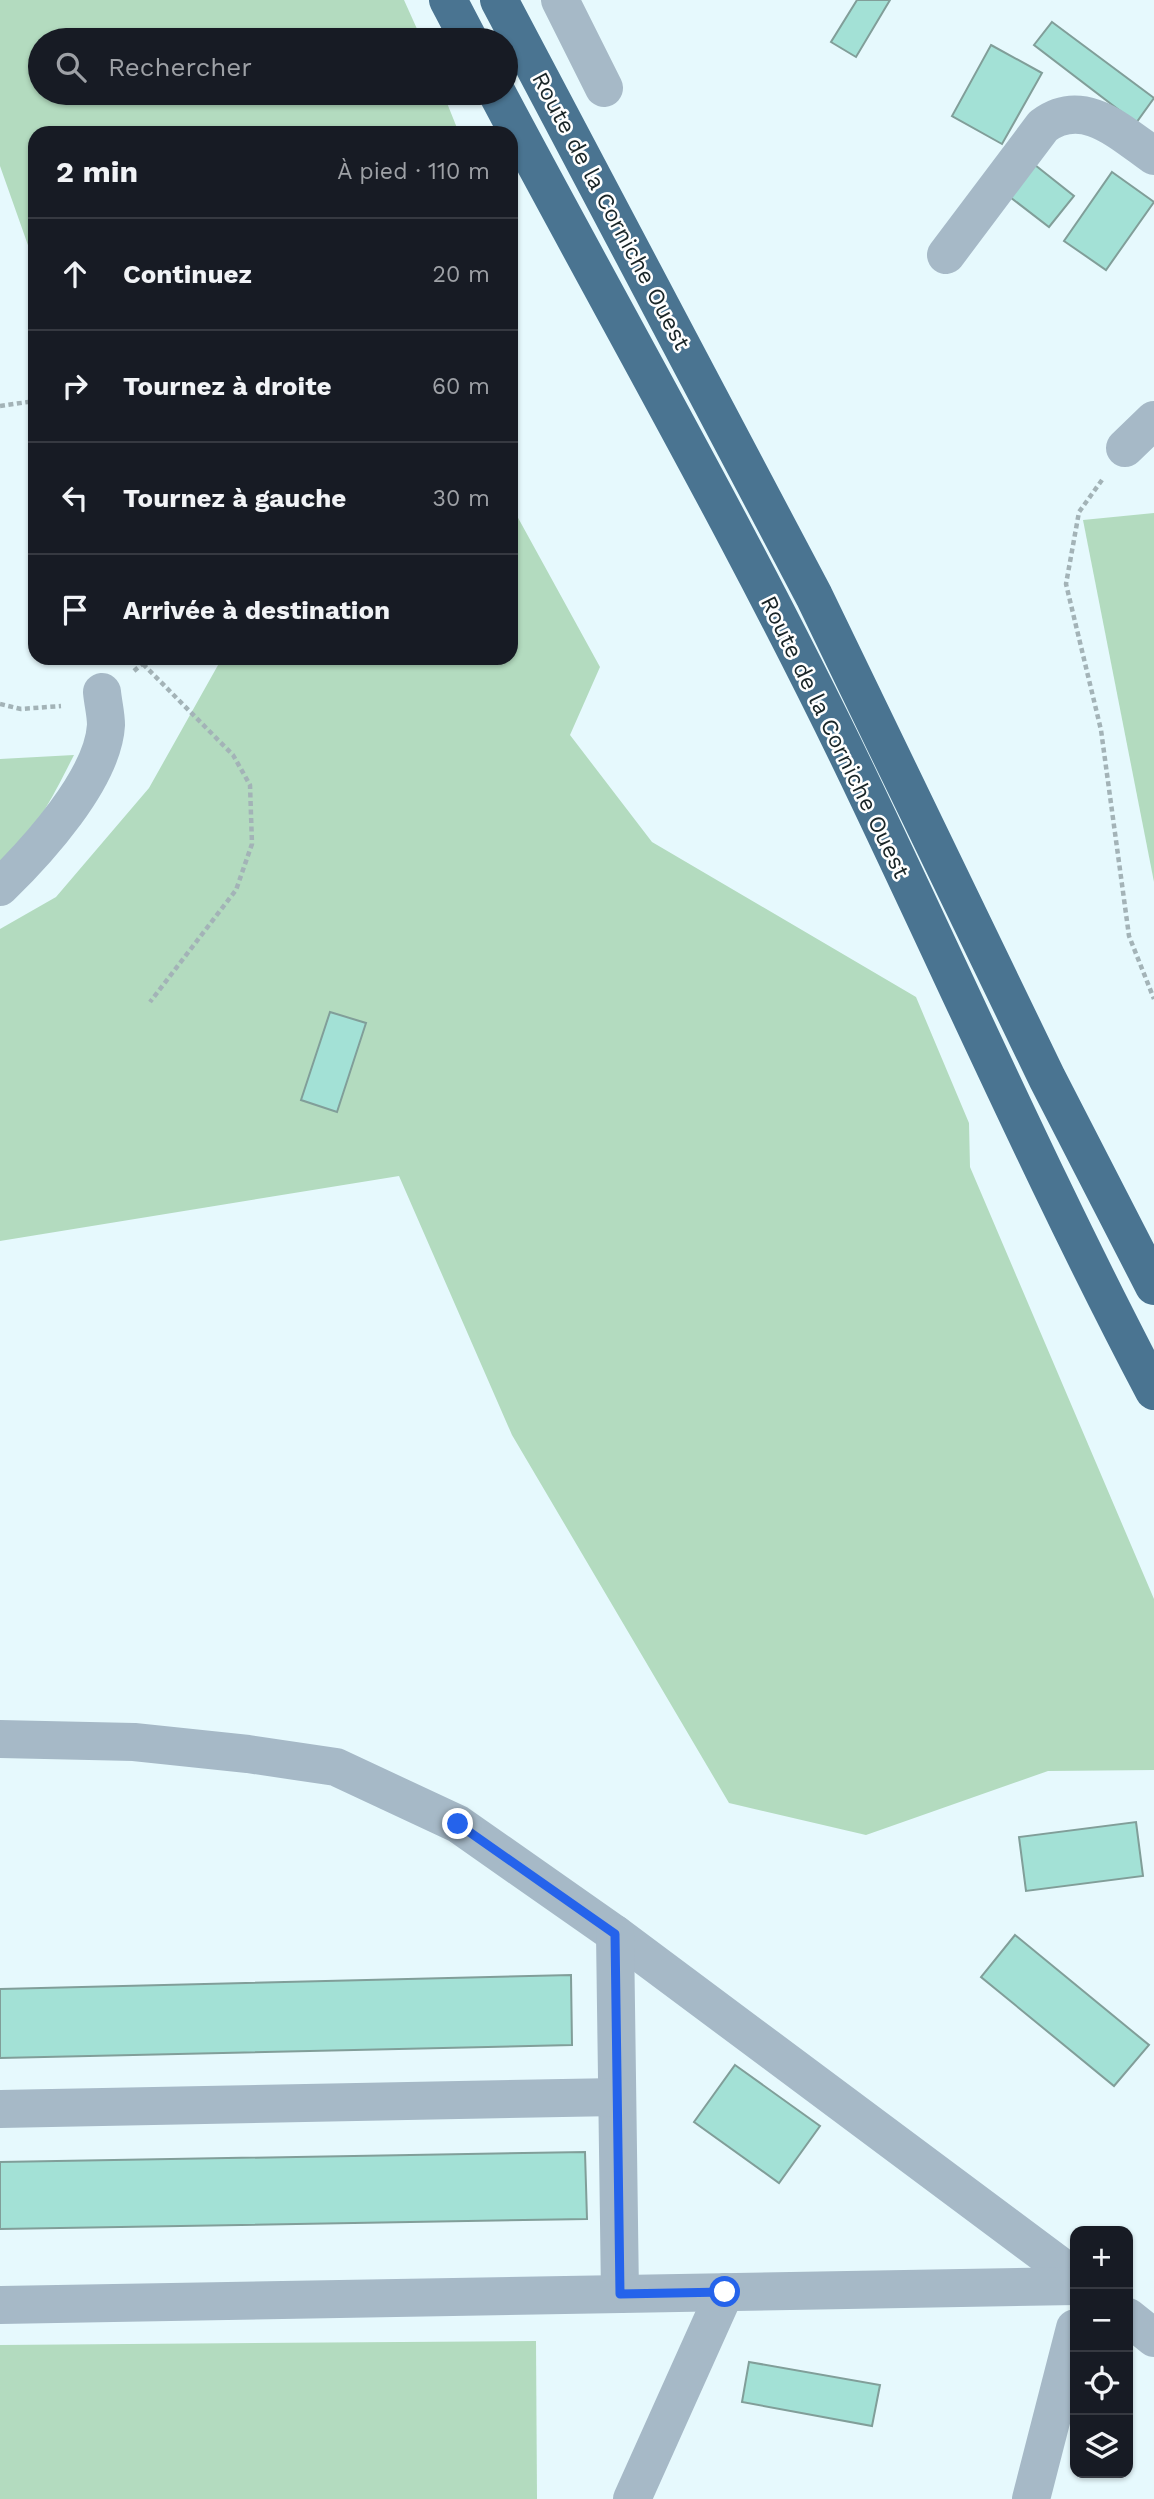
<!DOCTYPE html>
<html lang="fr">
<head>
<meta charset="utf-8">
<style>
  :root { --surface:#171b24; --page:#20242c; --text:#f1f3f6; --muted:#9ea1a6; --line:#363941 }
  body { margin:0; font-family:"Work Sans",sans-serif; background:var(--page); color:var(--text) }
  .controls { position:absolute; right:21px; bottom:21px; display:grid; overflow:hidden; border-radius:14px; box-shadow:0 2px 5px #0004 }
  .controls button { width:63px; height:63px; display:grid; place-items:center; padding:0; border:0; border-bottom:2px solid var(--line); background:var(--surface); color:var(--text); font:35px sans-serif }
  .stop { position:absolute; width:21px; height:21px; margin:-16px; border:5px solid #2563eb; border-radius:50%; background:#fff }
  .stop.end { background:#2563eb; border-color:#fff; box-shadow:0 2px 7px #0008 }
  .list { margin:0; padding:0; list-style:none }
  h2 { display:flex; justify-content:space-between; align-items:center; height:91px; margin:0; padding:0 28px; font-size:30px }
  h2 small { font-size:23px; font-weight:400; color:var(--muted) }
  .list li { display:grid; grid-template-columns:46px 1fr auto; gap:21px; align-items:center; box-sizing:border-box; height:112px; padding:0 28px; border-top:2px solid var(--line) }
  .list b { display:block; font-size:26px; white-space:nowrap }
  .list em { font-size:23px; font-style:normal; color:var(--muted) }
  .icon { flex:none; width:38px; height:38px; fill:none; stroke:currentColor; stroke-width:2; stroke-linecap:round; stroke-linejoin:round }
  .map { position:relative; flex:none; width:1154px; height:2499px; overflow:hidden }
  .search { position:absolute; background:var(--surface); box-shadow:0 2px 5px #0004; left:28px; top:28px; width:490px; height:77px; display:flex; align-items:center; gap:18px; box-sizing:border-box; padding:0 24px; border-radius:38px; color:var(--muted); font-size:26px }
  .panel { position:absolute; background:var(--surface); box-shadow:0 2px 5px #0004; left:28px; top:126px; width:490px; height:539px; border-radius:21px }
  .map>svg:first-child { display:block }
  .green { fill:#b3dbbf }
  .building { fill:#a3e1d6; stroke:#819e99; stroke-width:2 }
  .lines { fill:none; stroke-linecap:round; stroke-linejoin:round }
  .path { stroke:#a3b3b7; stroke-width:4.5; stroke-dasharray:5 3.5; stroke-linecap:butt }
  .minor { stroke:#a6b9c7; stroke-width:38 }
  .highway { stroke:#4a7491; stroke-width:38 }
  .route { stroke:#2563eb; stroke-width:9 }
  .labels { text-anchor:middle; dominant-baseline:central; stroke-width:5; stroke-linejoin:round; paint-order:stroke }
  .street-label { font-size:23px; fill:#192527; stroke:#fff }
</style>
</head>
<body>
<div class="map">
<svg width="1154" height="2499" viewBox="0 0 1154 2499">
  <rect width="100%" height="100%" fill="#e6f9fd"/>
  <!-- green -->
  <g class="green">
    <path d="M0 0H404L422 40H40V93H443L459 133H35V265L0 166Z"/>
    <path d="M511 505 600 667 570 735 652 842 916 997 969 1123 970 1167 1154 1599V1770L1048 1771 866 1835 729 1803 512 1435 399 1176 0 1241V929L56 897 149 788 222 658H511Z"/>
    <path d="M1154 513V882L1083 520Z"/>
    <path d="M74 755C55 792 34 837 0 862V759Z"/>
    <path d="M536 2341 537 2499H0V2345Z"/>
  </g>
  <!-- building -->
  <g class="building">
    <path d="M857 0H890L856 57 831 42Z"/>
    <path d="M1052 22 1154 98 1136 123 1034 45Z"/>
    <path d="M991 45 1042 73 1002 144 952 116Z"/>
    <path d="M1035 165 1074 196 1049 227 1010 197Z"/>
    <path d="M1112 172 1154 202 1106 270 1064 241Z"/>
    <path d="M330 1012 366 1023 337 1112 301 1100Z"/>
    <path d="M1136 1822 1143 1876 1026 1891 1019 1837Z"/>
    <path d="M1015 1935 1149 2045 1114 2086 981 1977Z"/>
    <path d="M571 1975 572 2045 0 2058V1989Z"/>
    <path d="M735 2065 820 2126 779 2183 694 2122Z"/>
    <path d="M585 2152 587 2219 0 2229V2162Z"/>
    <path d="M749 2362 880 2385 872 2426 742 2402Z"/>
  </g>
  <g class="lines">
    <!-- path -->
    <g class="path">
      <path d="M0 406 35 401"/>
      <path d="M1102 480 1079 512 1066 584 1101 730 1129 936 1154 999"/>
      <path d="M143 664 233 755 250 785 252 844 236 890 150 1002"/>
      <path d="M134 671 149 658"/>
      <path d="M0 704 21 709 61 706"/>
    </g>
    <!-- minor -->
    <g class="minor">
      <path d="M560 0 604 88"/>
      <path d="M946 255 1043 126C1083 96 1120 132 1154 156"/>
      <path d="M1125 448 1154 420"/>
      <path d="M0 887C37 851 103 779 106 725 106 714 103 703 102 692"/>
      <path d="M0 1739 134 1742 248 1754 336 1767 458 1824 615 1934 1075 2277"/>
      <path d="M615 1934 620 2294"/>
      <path d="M0 2109 617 2097"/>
      <path d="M0 2305 1075 2286"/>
      <path d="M1128 2317 1154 2338"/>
      <path d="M632 2499 725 2292"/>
      <path d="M1031 2499 1075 2328"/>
    </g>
    <!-- highway -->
    <g class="highway">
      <path d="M448 0 469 40"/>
      <path d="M499 0 814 596 1047 1078 1154 1286"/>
      <path d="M497 93C617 319 745 541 856 772 955 978 1047 1188 1154 1391"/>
    </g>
  </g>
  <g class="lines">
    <!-- route -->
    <path class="route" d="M458 1824 615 1934 620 2294 725 2292"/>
  </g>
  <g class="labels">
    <!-- street labels -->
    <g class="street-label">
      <text transform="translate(611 211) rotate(62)">Route de la Corniche Ouest</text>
      <text transform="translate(835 737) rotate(64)">Route de la Corniche Ouest</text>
    </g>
  </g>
</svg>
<div class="controls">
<button>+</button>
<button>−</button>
<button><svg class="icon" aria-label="locate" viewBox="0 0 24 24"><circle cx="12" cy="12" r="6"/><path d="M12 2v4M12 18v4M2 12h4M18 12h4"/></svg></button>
<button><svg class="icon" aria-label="layers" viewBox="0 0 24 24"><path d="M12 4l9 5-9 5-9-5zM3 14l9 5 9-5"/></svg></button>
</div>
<div class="stop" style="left:725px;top:2292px"></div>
<div class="stop end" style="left:458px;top:1824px"></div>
<div class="search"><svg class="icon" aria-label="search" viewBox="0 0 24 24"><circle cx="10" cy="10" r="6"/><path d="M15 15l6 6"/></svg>Rechercher</div>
<section class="panel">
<h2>2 min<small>À pied · 110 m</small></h2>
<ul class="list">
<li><svg class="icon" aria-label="ahead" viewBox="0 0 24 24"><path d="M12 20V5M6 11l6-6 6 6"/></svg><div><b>Continuez</b></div><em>20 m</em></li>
<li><svg class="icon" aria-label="right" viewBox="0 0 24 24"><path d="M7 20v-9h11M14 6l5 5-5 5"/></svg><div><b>Tournez à droite</b></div><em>60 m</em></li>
<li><svg class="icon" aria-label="left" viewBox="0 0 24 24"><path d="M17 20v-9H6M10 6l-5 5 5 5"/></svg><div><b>Tournez à gauche</b></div><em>30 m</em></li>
<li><svg class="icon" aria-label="arrive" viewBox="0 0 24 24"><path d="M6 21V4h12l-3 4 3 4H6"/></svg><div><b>Arrivée à destination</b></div></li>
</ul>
</section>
</div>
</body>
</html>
